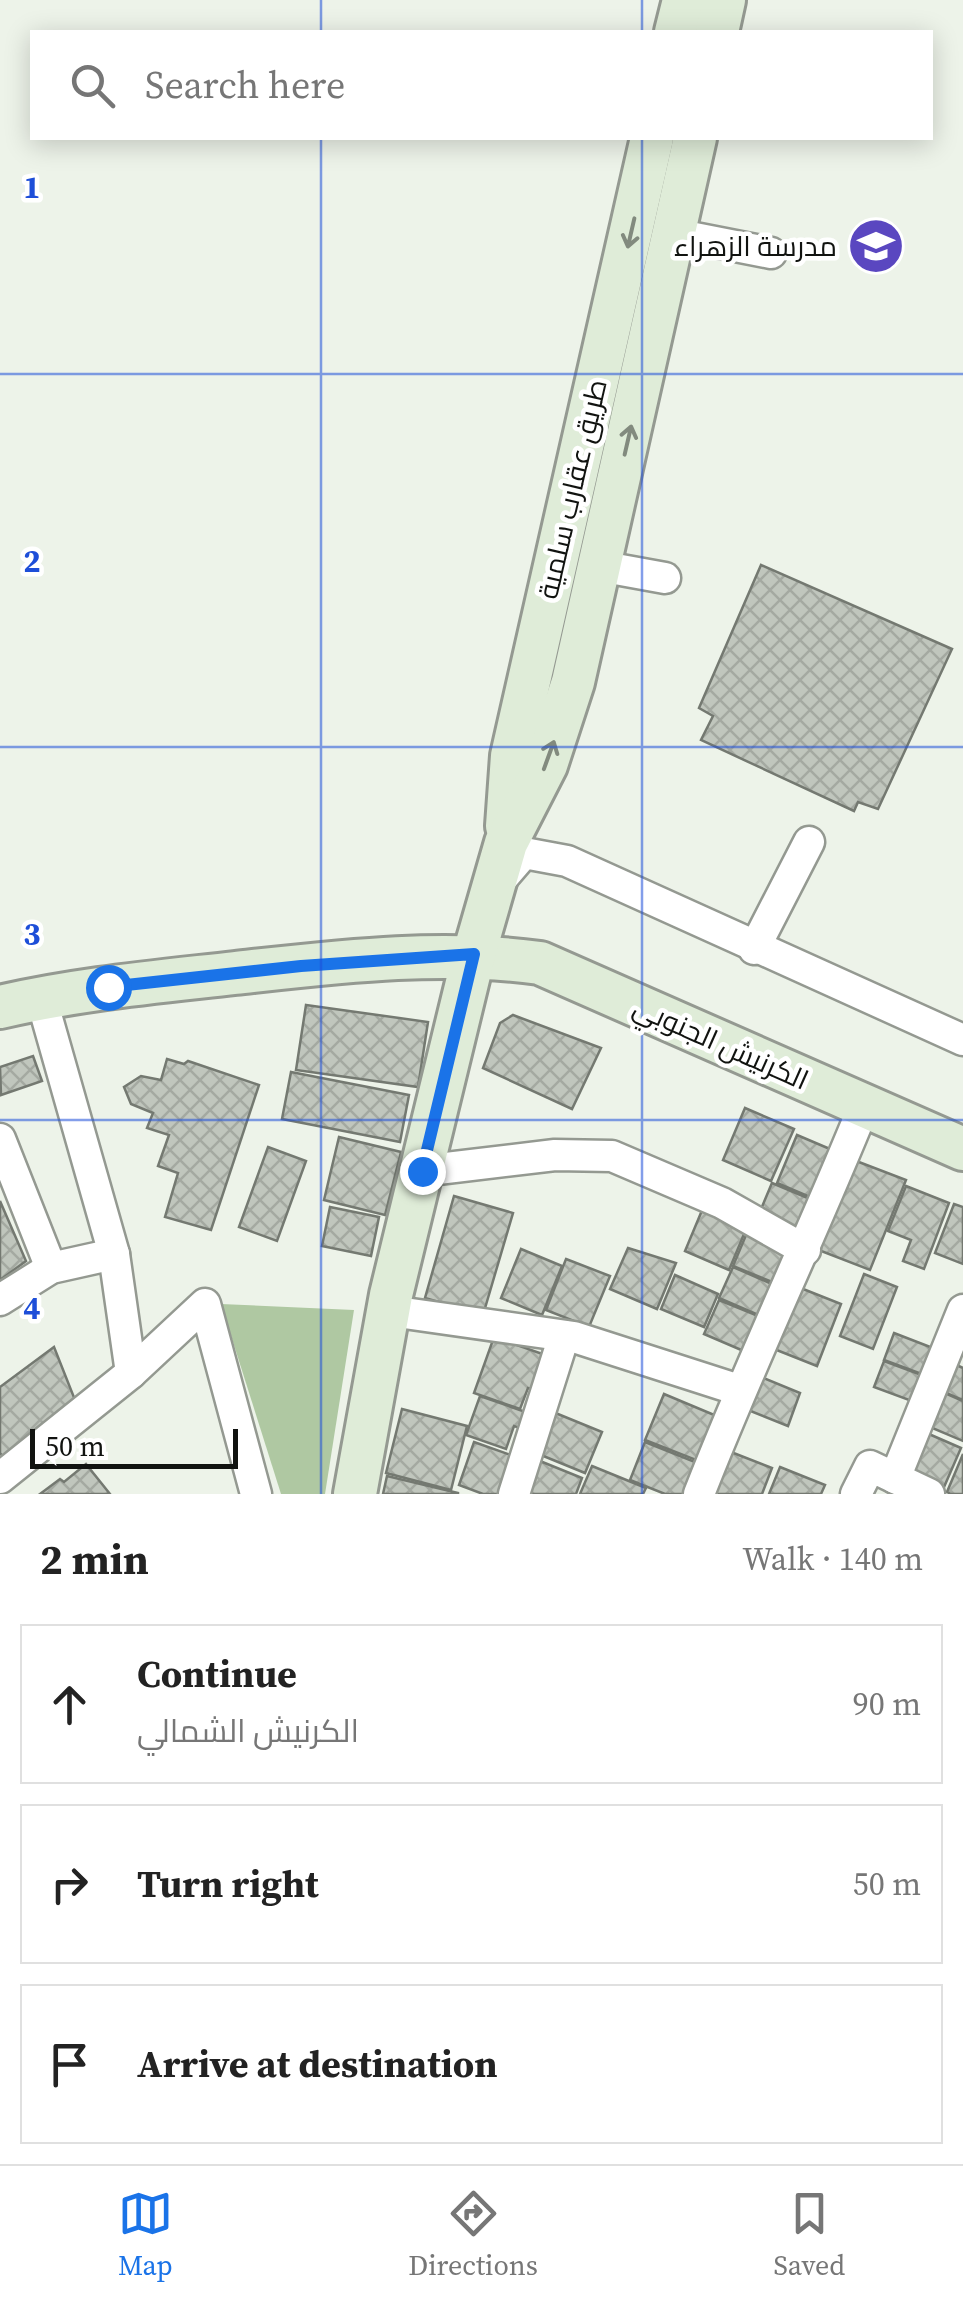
<!DOCTYPE html>
<html lang="en">
<head>
<meta charset="utf-8">
<style>
  :root { --surface:#fff; --page:#f6f6f6; --text:#222; --muted:#767676; --line:#e0e0e0; --accent:#1a73e8 }
  body { margin:0; font-family:"Source Serif 4",Cairo,serif; background:var(--page); color:var(--text) }
  .scale { position:absolute; left:30px; bottom:25px; width:208px; box-sizing:border-box; padding-left:10px; border:5px solid #111310; border-top:0; font-size:28px; line-height:35px; white-space:nowrap; color:#111310; -webkit-text-stroke:8px #fff; paint-order:stroke }
  .stop { position:absolute; width:30px; height:30px; margin:-22px; border:8px solid #1a73e8; border-radius:50%; background:#fff }
  .stop.end { background:#1a73e8; border-color:#fff; box-shadow:0 2px 10px #0008 }
  .list { margin:0; padding:0; list-style:none }
  h2 { display:flex; justify-content:space-between; align-items:center; height:130px; margin:0; padding:0 40px; font-size:42px }
  h2 small { font-size:32px; font-weight:400; color:var(--muted) }
  .list li { display:grid; grid-template-columns:65px 1fr auto; gap:30px; align-items:center; box-sizing:border-box; height:160px; margin:0 20px 20px; padding:0 20px; border:2px solid var(--line); border-radius:0px }
  .list b { display:block; font-size:38px; white-space:nowrap }
  .list p { margin:0; font-size:32px; white-space:nowrap; color:var(--muted) }
  .list em { font-size:32px; font-style:normal; color:var(--muted) }
  .icon { flex:none; width:55px; height:55px; fill:none; stroke:currentColor; stroke-width:2; stroke-linecap:round; stroke-linejoin:round }
  .map { position:relative; flex:none; width:963px; height:1494px; overflow:hidden }
  .search { position:absolute; background:var(--surface); box-shadow:0 5px 25px #0003; left:30px; right:30px; top:30px; height:110px; display:flex; align-items:center; gap:25px; box-sizing:border-box; padding:0 35px; border-radius:0px; color:var(--muted); font-size:38px }
  .sheet { height:670px; background:var(--surface) }
  nav { display:flex; justify-content:space-around; align-items:center; box-sizing:border-box; height:140px; border-top:2px solid var(--line); background:var(--surface); font-size:28px; color:var(--muted) }
  nav a { display:grid; justify-items:center; gap:5px }
  nav .on { color:var(--accent) }
  .map>svg:first-child { display:block }
  .green { fill:#afc8a2 }
  .building { fill:url(#building-cross-hatch); stroke:#747971; stroke-width:2.5 }
  .lines { fill:none; stroke-linecap:round; stroke-linejoin:round }
  .street-casing { stroke:#949991; stroke-width:35 }
  .secondary-casing { stroke:#949991; stroke-width:48 }
  .street { stroke:#fff; stroke-width:30 }
  .secondary { stroke:#dfecd8; stroke-width:42 }
  .oneway { stroke:#828a7e }
  .route { stroke:#1a73e8; stroke-width:12 }
  .grid { fill:none; stroke:#1d4ed8; stroke-width:2.5; stroke-opacity:0.55 }
  .labels { text-anchor:middle; dominant-baseline:central; stroke-width:9; stroke-linejoin:round; paint-order:stroke }
  .poi-label { font-size:28px; fill:#111310; stroke:#fff; text-anchor:end }
  .street-label { font-size:28px; fill:#111310; stroke:#fff }
  .grid-label { font-size:32px; text-anchor:middle; font-weight:bold; fill:#1d4ed8; stroke:#fff; stroke-width:9; stroke-linejoin:round; paint-order:stroke }
</style>
</head>
<body>
<div class="map">
<svg width="963" height="1494" viewBox="0 0 963 1494">
  <defs>
    <pattern id="building-cross-hatch" width="8" height="8" patternUnits="userSpaceOnUse" patternTransform="scale(2.5)"><rect width="8" height="8" fill="#c0c6bd"/><path d="M0 0l8 8M0 8l8-8" fill="none" stroke="#a4a9a1"/></pattern>
  </defs>
  <rect width="100%" height="100%" fill="#edf3e9"/>
  <!-- green -->
  <path class="green" d="M221 1304 354 1310 325 1494H281Z"/>
  <!-- building -->
  <g class="building">
    <path d="M761 565 952 649 878 809 858 802 854 811 701 740 713 716 699 708Z"/>
    <path d="M306 1005 428 1022 418 1087 296 1070Z"/>
    <path d="M513 1015 601 1048 572 1109 483 1068 500 1023Z"/>
    <path d="M33 1056 42 1081 1 1095 0 1067Z"/>
    <path d="M167 1059 184 1064 188 1061 259 1085 211 1230 165 1217 178 1173 158 1166 169 1135 147 1128 153 1113 131 1104 124 1087 141 1076 161 1080Z"/>
    <path d="M291 1072 409 1095 400 1142 282 1119Z"/>
    <path d="M745 1108 794 1129 771 1181 723 1160Z"/>
    <path d="M797 1135 837 1152 817 1200 777 1183Z"/>
    <path d="M339 1137 401 1152 385 1215 324 1200Z"/>
    <path d="M268 1147 306 1161 277 1241 239 1227Z"/>
    <path d="M851 1159 906 1180 870 1270 816 1249Z"/>
    <path d="M772 1183 822 1204 806 1242 756 1221Z"/>
    <path d="M906 1186 949 1203 924 1269 903 1261 911 1240 888 1231Z"/>
    <path d="M454 1196 513 1213 483 1315 425 1298Z"/>
    <path d="M0 1201 26 1261 0 1280Z"/>
    <path d="M954 1204 963 1207V1264L935 1253Z"/>
    <path d="M330 1207 379 1217 371 1256 322 1246Z"/>
    <path d="M703 1208 747 1227 729 1270 685 1251Z"/>
    <path d="M749 1228 797 1249 782 1286 733 1266Z"/>
    <path d="M628 1248 676 1263 657 1309 610 1289Z"/>
    <path d="M521 1249 562 1266 542 1315 501 1298Z"/>
    <path d="M566 1259 610 1276 589 1327 546 1310Z"/>
    <path d="M733 1267 781 1288 768 1319 719 1298Z"/>
    <path d="M864 1274 897 1287 873 1349 840 1336Z"/>
    <path d="M675 1275 718 1294 704 1327 661 1309Z"/>
    <path d="M793 1285 841 1304 817 1366 769 1347Z"/>
    <path d="M719 1300 768 1320 753 1355 704 1334Z"/>
    <path d="M894 1333 938 1350 927 1376 884 1360Z"/>
    <path d="M494 1337 551 1357 538 1391 528 1388 520 1409 474 1393Z"/>
    <path d="M54 1347 77 1405 5 1459 0 1453V1387Z"/>
    <path d="M884 1361 927 1377 917 1403 874 1387Z"/>
    <path d="M950 1362 963 1368V1400L939 1390Z"/>
    <path d="M756 1375 800 1393 788 1426 743 1408Z"/>
    <path d="M938 1390 963 1401V1441L923 1424Z"/>
    <path d="M664 1394 719 1417 701 1462 645 1440Z"/>
    <path d="M480 1396 537 1416 532 1432 514 1426 506 1449 466 1435Z"/>
    <path d="M402 1409 467 1426 451 1490 386 1473Z"/>
    <path d="M553 1412 602 1432 585 1473 536 1453Z"/>
    <path d="M922 1431 961 1448 944 1487 905 1470Z"/>
    <path d="M474 1442 522 1459 509 1494H483L459 1485Z"/>
    <path d="M645 1442 700 1464 688 1494H665L630 1480Z"/>
    <path d="M731 1452 772 1468 762 1494H714Z"/>
    <path d="M963 1454V1494H951L947 1492Z"/>
    <path d="M535 1459 582 1478 576 1494H523Z"/>
    <path d="M86 1464 110 1494H40L60 1479 64 1482Z"/>
    <path d="M592 1466 646 1488 643 1494H580Z"/>
    <path d="M780 1467 825 1485 821 1494H769Z"/>
    <path d="M387 1476 458 1493V1494H383Z"/>
  </g>
  <g class="lines">
    <!-- street casing -->
    <g class="street-casing">
      <g id="street">
        <path d="M674 234 771 253"/>
        <path d="M599 566 665 578"/>
        <path d="M499 882 524 853 567 861 963 1040"/>
        <path d="M754 949 809 842"/>
        <path d="M41 997 114 1254 131 1373"/>
        <path d="M0 1139 51 1268"/>
        <path d="M421 1171 555 1155 612 1156 722 1203 805 1250"/>
        <path d="M0 1300 51 1268 114 1254"/>
        <path d="M390 1311 574 1337 739 1390"/>
        <path d="M0 1478 131 1373 205 1304 256 1494"/>
        <path d="M895 1478 963 1310"/>
        <path d="M514 1494 564 1336"/>
        <path d="M699 1494C750 1363 811 1237 864 1106"/>
        <path d="M856 1494 870 1466 929 1494"/>
      </g>
    </g>
    <!-- secondary casing -->
    <g class="secondary-casing">
      <g id="secondary">
        <path d="M676 32 684 0"/>
        <path d="M717 32 724 0"/>
        <path d="M507 826 512 756 652 138"/>
        <path d="M0 1007C77 989 156 982 235 973 336 962 439 949 540 963L963 1149"/>
        <path d="M355 1494 391 1295 474 954 506 843 546 765 573 682 695 138"/>
      </g>
    </g>
    <!-- street -->
    <use href="#street" class="street"/>
    <!-- secondary -->
    <use href="#secondary" class="secondary"/>
  </g>
  <!-- one-way arrows -->
  <defs><path id="oneway-shaft" d="M-6 0H5M1.5-3L5.5 0L1.5 3" fill="none" stroke-width="1.6" stroke-linecap="round" stroke-linejoin="round" transform="scale(2.5)"/></defs>
  <g class="oneway">
    <use href="#oneway-shaft" transform="translate(631 233) rotate(103)"/>
    <use href="#oneway-shaft" transform="translate(628 440) rotate(-77)"/>
    <use href="#oneway-shaft" transform="translate(549 755) rotate(-70)"/>
  </g>
  <g class="lines">
    <!-- route -->
    <path class="route" d="M108 987 301 966 474 954 422 1171"/>
  </g>
  <!-- grid -->
  <path class="grid" d="M321 0V32M642 0V32M321 138V1494M642 138V1494M0 374H963M0 747H963M0 1120H963"/>
  <!-- icons -->
  <defs>
    <g id="school-disc" transform="scale(2.875)"><circle r="9.5" fill="#5a47c0" stroke="#fff"/><path d="M0-5L7-2L0 1L-7-2ZM-4 1L0 2.5L4 1V4Q0 6-4 4Z" fill="#fff"/></g>
  </defs>
  <g fill-rule="evenodd">
    <use href="#school-disc" x="876" y="246"/>
  </g>
  <g class="labels">
    <!-- poi labels -->
    <g class="poi-label">
      <text x="837" y="246">مدرسة الزهراء</text>
    </g>
    <!-- street labels -->
    <g class="street-label">
      <text transform="translate(572 489) rotate(-77)">طريق عقارب سلمية</text>
      <text transform="translate(721 1043) rotate(24)">الكرنيش الجنوبي</text>
    </g>
  </g>
  <g class="grid-label">
    <text x="32" y="198">1</text>
    <text x="32" y="572">2</text>
    <text x="32" y="945">3</text>
    <text x="32" y="1319">4</text>
  </g>
</svg>
<div class="scale">50 m</div>
<div class="stop" style="left:108px;top:987px"></div>
<div class="stop end" style="left:422px;top:1171px"></div>
<div class="search"><svg class="icon" aria-label="search" viewBox="0 0 24 24"><circle cx="10" cy="10" r="6"/><path d="M15 15l6 6"/></svg>Search here</div>
</div>
<section class="sheet">
<h2>2 min<small>Walk · 140 m</small></h2>
<ul class="list">
<li><svg class="icon" aria-label="ahead" viewBox="0 0 24 24"><path d="M12 20V5M6 11l6-6 6 6"/></svg><div><b>Continue</b><p>الكرنيش الشمالي</p></div><em>90 m</em></li>
<li><svg class="icon" aria-label="right" viewBox="0 0 24 24"><path d="M7 20v-9h11M14 6l5 5-5 5"/></svg><div><b>Turn right</b></div><em>50 m</em></li>
<li><svg class="icon" aria-label="arrive" viewBox="0 0 24 24"><path d="M6 21V4h12l-3 4 3 4H6"/></svg><div><b>Arrive at destination</b></div></li>
</ul>
</section>
<nav>
<a class="on"><svg class="icon" aria-label="map" viewBox="0 0 24 24"><path d="M3 6l6-2 6 2 6-2v14l-6 2-6-2-6 2zM9 4v14M15 6v14"/></svg>Map</a>
<a><svg class="icon" aria-label="directions" viewBox="0 0 24 24"><path d="M12 3l9 9-9 9-9-9zM9 14v-3h6M13 9l2 2-2 2"/></svg>Directions</a>
<a><svg class="icon" aria-label="saved" viewBox="0 0 24 24"><path d="M7 4h10v16l-5-4-5 4z"/></svg>Saved</a>
</nav>
</body>
</html>
